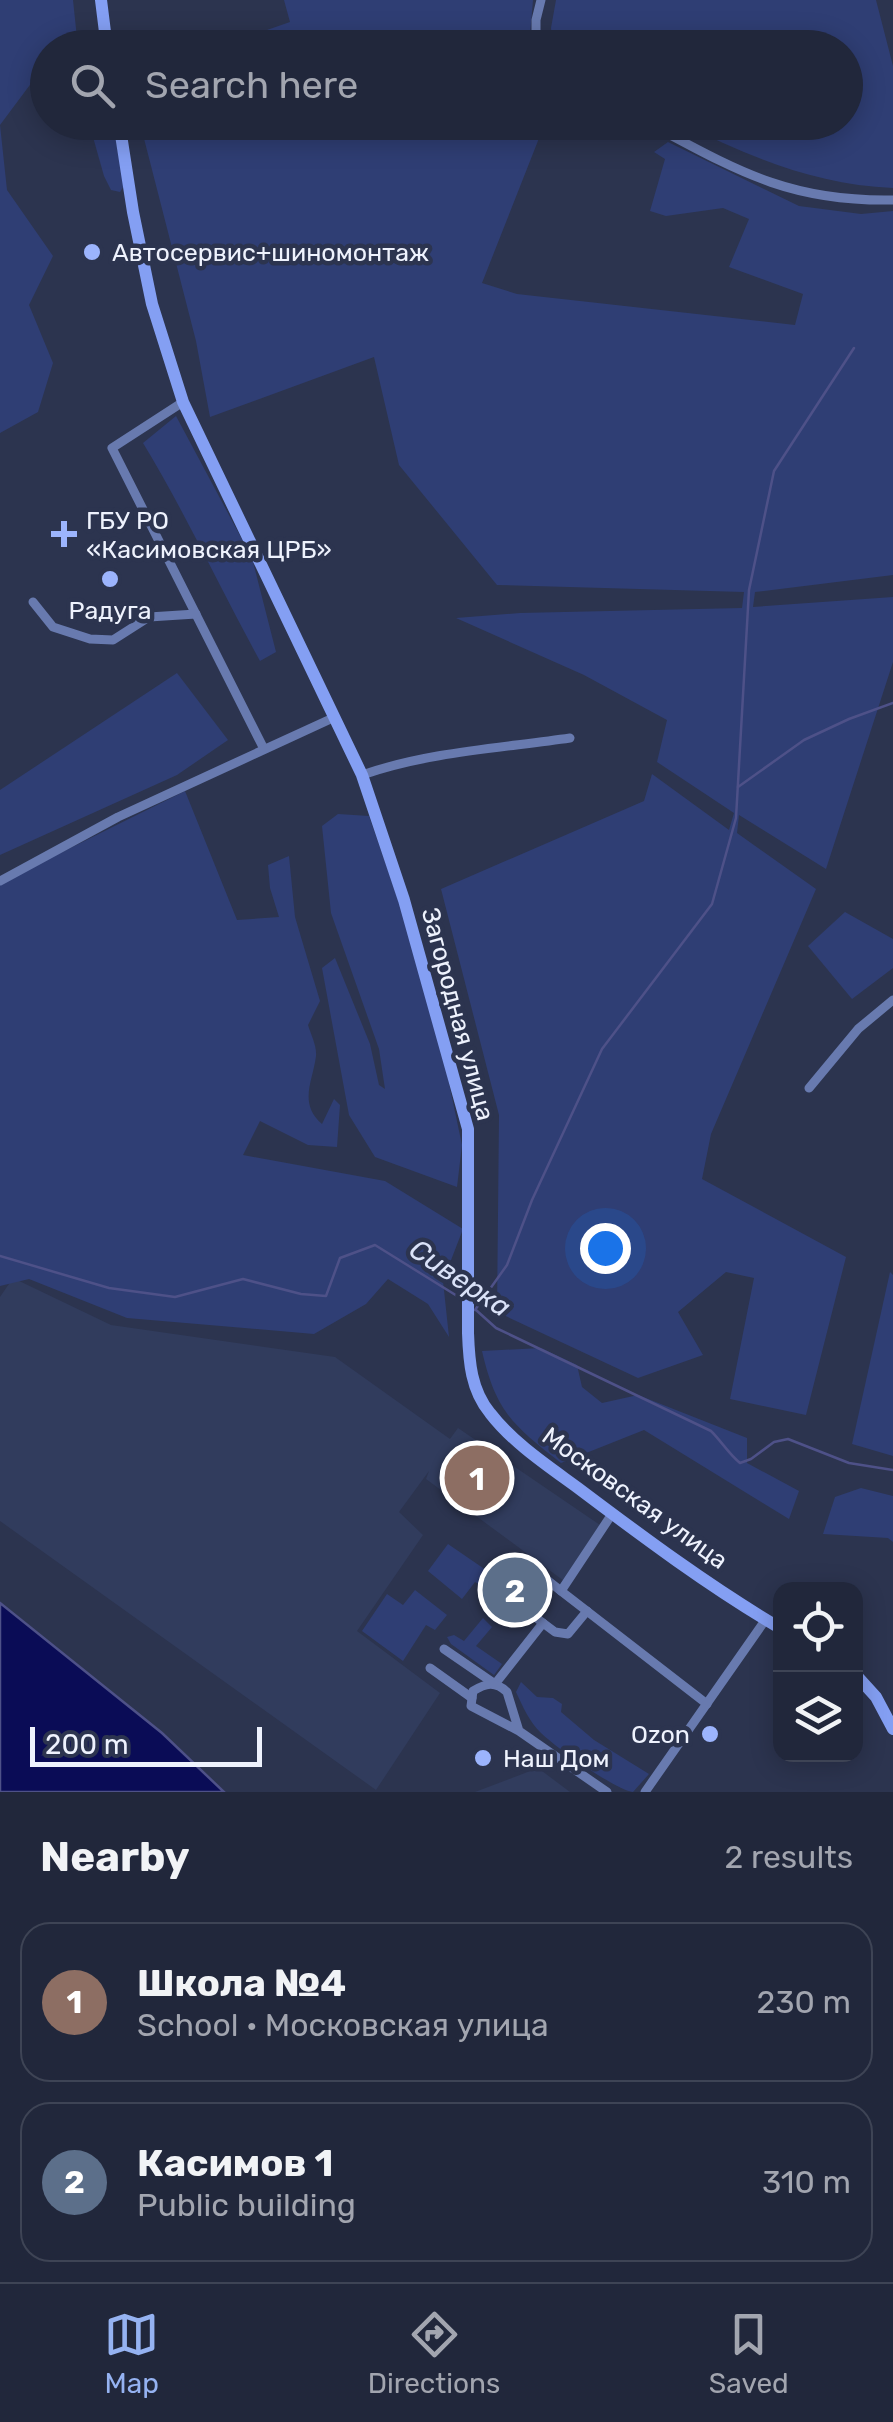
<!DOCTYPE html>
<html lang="en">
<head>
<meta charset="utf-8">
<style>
  :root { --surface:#21273b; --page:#292f42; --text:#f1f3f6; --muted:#a2a5af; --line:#3e4455; --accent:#95b2f1 }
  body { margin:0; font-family:Rubik,sans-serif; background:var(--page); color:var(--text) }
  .controls { position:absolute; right:30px; bottom:30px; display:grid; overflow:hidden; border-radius:20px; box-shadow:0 5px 25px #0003 }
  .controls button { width:90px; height:90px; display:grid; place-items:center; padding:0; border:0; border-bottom:2px solid var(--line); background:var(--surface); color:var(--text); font:50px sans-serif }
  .scale { position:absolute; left:30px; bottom:25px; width:232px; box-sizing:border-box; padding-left:10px; border:5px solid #eef2fd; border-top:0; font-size:28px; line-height:35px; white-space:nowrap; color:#eef2fd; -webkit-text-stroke:8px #2c344f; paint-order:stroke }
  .you { position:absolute; left:605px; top:1248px; width:35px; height:35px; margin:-25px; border:8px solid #fff; border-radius:50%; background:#1a73e8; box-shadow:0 0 0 15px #1a73e833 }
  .badge { display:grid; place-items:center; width:65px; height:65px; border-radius:50%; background:var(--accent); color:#fff; font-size:32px; font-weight:700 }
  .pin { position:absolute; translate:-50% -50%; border:5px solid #fff; box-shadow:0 2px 10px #0006 }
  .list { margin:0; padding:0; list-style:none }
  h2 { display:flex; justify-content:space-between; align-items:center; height:130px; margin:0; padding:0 40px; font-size:42px }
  h2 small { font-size:32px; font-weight:400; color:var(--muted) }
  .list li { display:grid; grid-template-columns:65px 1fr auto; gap:30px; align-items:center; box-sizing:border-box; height:160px; margin:0 20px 20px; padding:0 20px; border:2px solid var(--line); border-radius:30px }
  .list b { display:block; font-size:38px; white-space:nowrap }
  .list p { margin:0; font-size:32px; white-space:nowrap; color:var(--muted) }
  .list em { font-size:32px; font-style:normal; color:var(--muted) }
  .icon { flex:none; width:55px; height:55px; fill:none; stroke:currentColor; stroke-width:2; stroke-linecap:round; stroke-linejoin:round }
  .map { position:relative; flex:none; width:893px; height:1792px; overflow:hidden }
  .search { position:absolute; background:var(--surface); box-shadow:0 5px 25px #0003; left:30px; right:30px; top:30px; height:110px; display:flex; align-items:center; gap:25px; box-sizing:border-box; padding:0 35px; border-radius:55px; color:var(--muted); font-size:38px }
  .sheet { height:490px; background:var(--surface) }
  nav { display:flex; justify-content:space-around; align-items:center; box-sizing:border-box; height:140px; border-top:2px solid var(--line); background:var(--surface); font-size:28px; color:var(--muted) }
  nav a { display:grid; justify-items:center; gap:5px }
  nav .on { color:var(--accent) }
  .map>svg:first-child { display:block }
  .built { fill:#313c5d }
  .green { fill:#2f3e74 }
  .water { fill:#0a0c56; stroke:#4e5188; stroke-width:2.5 }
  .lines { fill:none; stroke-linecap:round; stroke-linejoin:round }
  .stream { stroke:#4e5188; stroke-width:2.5 }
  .minor { stroke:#687aaf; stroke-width:9 }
  .secondary { stroke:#849ff3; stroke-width:12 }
  .poi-dot { fill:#9cb4fd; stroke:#2c344f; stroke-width:4 }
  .labels { text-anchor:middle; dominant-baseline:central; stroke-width:9; stroke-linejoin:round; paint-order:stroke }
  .poi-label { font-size:25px; fill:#eef2fd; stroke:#2c344f; text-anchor:start }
  .street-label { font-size:25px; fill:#eef2fd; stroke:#2c344f }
  .water-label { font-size:28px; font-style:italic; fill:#dae2f8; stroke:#2c344f }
</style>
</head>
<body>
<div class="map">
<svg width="893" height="1792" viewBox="0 0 893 1792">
  <rect width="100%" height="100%" fill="#2c344f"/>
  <!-- built -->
  <g class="built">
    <path d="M13 1278 111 1325 335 1357 450 1439 458 1428 600 1525 564 1581 426 1479 429 1471 399 1512 423 1535 357 1631 440 1693 376 1790 0 1521V1297Z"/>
    <path d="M538 1768 570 1792H475Z"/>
  </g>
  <!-- green -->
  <g class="green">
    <path d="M0 0H73L77 38 65 47 48 48 47 62 0 125 7 190 53 256 29 305 53 363 38 412 0 433Z"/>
    <path d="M284 0H533L529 47H218L290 22Z"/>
    <path d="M556 0H876L893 66V188C815 185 750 157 681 123L846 122V48L553 47 551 28Z"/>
    <path d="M89 123H113L124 186 120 192 111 190 104 176Z"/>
    <path d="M140 123H545L482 283 517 294 795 325 803 294 729 267 749 219 723 208 666 216 650 211 665 159 654 152 668 142 799 206 861 214 893 211V575L755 592 753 607 893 597V662L826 869 739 815 737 833 816 889 711 1134 702 1179 846 1257 806 1415 730 1399 754 1278 726 1272 678 1312 703 1355 638 1378 497 1312 499 1115 441 889 644 801 652 774 729 830 734 813 657 762 667 720 584 675 456 618 520 613 742 608 744 592 497 585 399 465 374 357 210 417 196 341Z"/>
    <path d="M176 416 252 558 276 652 260 661C220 588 186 514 143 443Z"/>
    <path d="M177 673 228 740 177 775 0 855V790Z"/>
    <path d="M185 791 237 920 279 917 270 888 268 865 289 856 295 917 320 1001 308 1025C311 1035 317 1046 316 1056 313 1081 298 1103 322 1124L334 1099 340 1105 337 1147 308 1145 260 1121 243 1155 385 1181 463 1229 443 1281 449 1337 428 1304 388 1279 366 1304 314 1334 127 1318 29 1279 0 1286V883Z"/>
    <path d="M338 814 369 816 401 908 442 1050 462 1145 457 1187 375 1157 349 1115 322 968 335 958 370 1044 379 1085 385 1089 379 1049 331 913 322 826Z"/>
    <path d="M845 912 893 939V968L852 999 808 946Z"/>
    <path d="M890 1272 893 1275V1456L852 1444Z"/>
    <path d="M541 1348 577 1365 582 1387 602 1403 638 1395 747 1438V1463L799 1491 789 1519 644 1430 561 1463C513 1425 496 1412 482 1351Z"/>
    <path d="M861 1488 893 1496V1542L888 1538 823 1534 835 1497Z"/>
    <path d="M448 1544 499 1579 489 1590 475 1582 462 1599 428 1571Z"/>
    <path d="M415 1590 447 1615 435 1630 426 1625 403 1661 362 1631 387 1594 403 1605Z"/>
    <path d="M483 1618 492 1627 476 1646 502 1664 494 1675 451 1644 447 1637 454 1635 464 1641Z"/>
    <path d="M521 1682 537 1697 553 1698 562 1704 561 1712 594 1740 649 1774 633 1792C617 1791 554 1746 541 1733 529 1721 523 1707 516 1692Z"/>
  </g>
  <!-- water -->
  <path class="water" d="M0 1603 162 1733 224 1792H0Z"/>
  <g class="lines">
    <!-- stream -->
    <g class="stream">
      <path d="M738 787 804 740 849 719 893 703"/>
      <path d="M0 1256 109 1288 175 1297 243 1279 301 1294 326 1296 340 1258 375 1245 462 1299"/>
      <path d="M475 1310 507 1265 532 1200 602 1049 712 904 736 818 749 590 774 471 854 348"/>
      <path d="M476 1310 496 1328 711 1431C722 1442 728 1453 740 1463L751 1459 774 1442 788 1439 849 1463 893 1470"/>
    </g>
    <!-- minor -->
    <g class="minor">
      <path d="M536 48V20L541 0"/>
      <path d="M646 122C736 170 788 202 893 200"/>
      <path d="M183 402 112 448 264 749"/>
      <path d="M33 602 53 627 90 639 113 640 149 617 196 614"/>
      <path d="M362 775C428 752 501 748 570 738"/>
      <path d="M0 881 118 817 335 717"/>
      <path d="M809 1088 858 1029 893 1000"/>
      <path d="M612 1514 561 1591 707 1704"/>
      <path d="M561 1591 522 1560 499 1590 555 1632 568 1634 587 1611"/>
      <path d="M444 1649 495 1684 543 1623"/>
      <path d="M430 1668 472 1698"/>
      <path d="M519 1731 507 1692C495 1681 486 1683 473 1691L471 1706 519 1731 607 1792"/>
      <path d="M645 1792 766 1619"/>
    </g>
    <!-- secondary -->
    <g class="secondary">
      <path d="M101 0 107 48"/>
      <path d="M119 122 133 212 152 304 183 402 362 775 404 900 468 1129V1333C469 1362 471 1390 490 1413 513 1443 548 1466 578 1488 643 1537 710 1587 780 1628"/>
      <path d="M856 1675 876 1697 893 1729"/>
    </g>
  </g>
  <!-- markers -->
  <g class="poi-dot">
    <circle cx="92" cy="252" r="10"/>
    <path d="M59 519h10v10h10v10h-10v10h-10v-10h-10v-10h10z"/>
    <circle cx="110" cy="579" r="10"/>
    <circle cx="710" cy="1734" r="10"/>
    <circle cx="483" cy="1758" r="10"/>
  </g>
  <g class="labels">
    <!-- poi labels -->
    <g class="poi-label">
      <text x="112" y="252">Автосервис+шиномонтаж</text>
      <text x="86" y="520">ГБУ РО<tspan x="86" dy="29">«Касимовская ЦРБ»</tspan></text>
      <text x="110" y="610" text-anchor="middle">Радуга</text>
      <text x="690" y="1734" text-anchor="end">Ozon</text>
      <text x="503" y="1758">Наш Дом</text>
    </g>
    <!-- street labels -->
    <g class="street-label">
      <text transform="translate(458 1014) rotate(75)">Загородная улица</text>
      <text transform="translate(635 1498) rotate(36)">Московская улица</text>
    </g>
    <!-- water labels -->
    <g class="water-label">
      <text transform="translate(460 1278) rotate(34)">Сиверка</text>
    </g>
  </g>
</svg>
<div class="controls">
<button><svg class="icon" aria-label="locate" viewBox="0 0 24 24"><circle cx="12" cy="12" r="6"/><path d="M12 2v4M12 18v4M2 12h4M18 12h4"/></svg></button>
<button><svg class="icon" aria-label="layers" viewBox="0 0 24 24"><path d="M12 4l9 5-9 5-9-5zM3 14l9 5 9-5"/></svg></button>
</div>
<div class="scale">200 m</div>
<div class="you"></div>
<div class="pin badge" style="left:477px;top:1478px;background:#8d6e63">1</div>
<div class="pin badge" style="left:515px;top:1590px;background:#5c6f8a">2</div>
<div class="search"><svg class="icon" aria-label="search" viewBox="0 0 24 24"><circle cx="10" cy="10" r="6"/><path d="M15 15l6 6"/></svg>Search here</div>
</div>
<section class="sheet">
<h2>Nearby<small>2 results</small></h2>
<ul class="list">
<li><span class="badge" style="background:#8d6e63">1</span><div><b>Школа №4</b><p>School · Московская улица</p></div><em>230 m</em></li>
<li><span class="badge" style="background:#5c6f8a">2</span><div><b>Касимов 1</b><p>Public building</p></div><em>310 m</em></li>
</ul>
</section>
<nav>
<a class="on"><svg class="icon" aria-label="map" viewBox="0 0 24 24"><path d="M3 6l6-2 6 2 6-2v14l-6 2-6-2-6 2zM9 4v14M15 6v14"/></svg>Map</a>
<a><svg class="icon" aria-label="directions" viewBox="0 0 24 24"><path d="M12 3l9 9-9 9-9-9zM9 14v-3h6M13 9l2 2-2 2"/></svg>Directions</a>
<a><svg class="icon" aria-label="saved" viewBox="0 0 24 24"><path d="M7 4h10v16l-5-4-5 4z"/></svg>Saved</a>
</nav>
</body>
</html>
